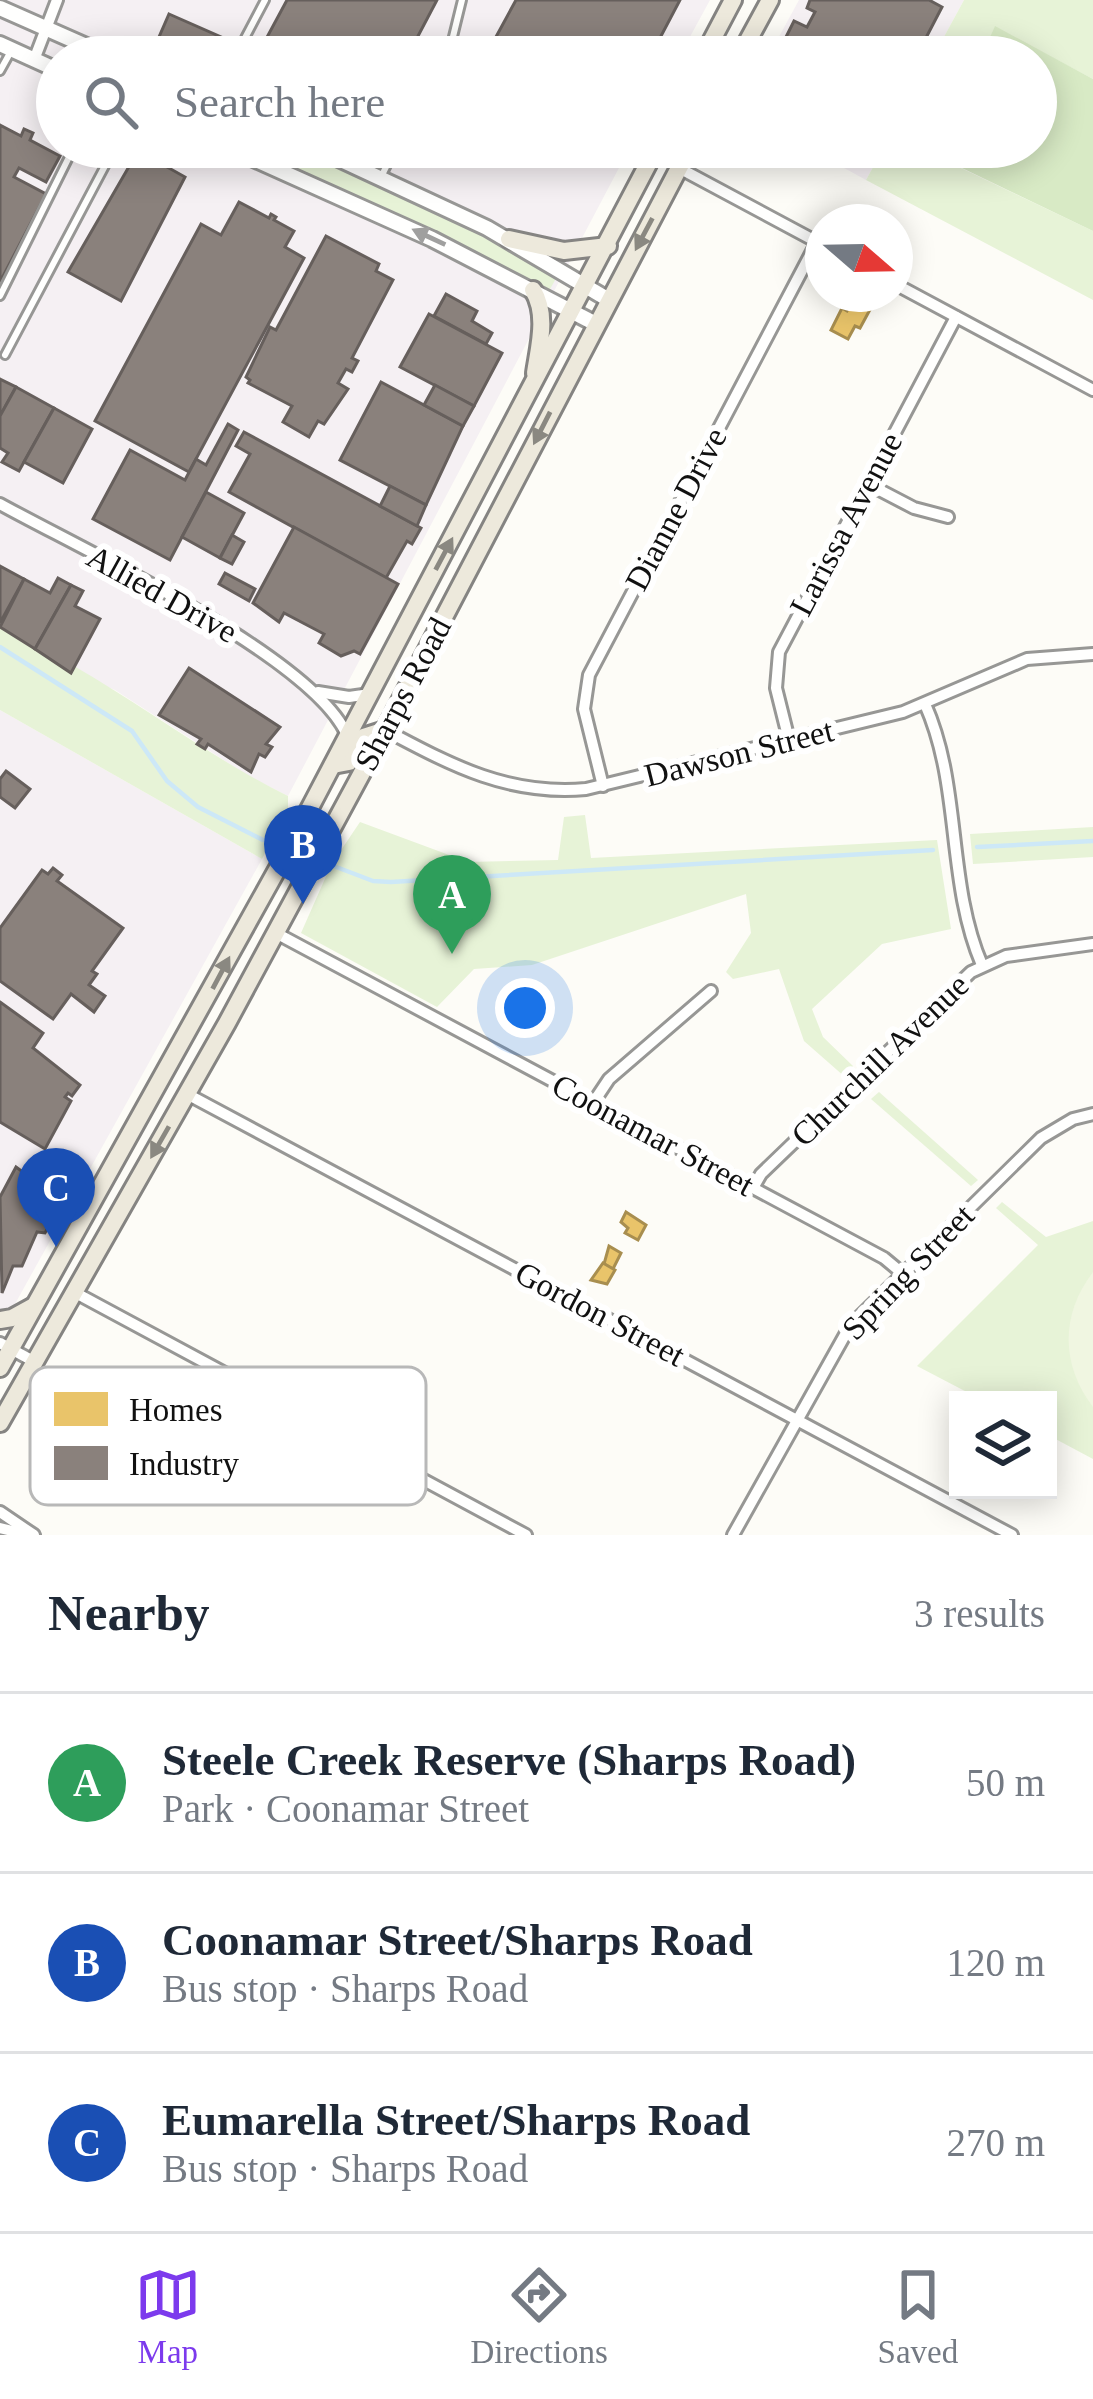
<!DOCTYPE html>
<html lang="en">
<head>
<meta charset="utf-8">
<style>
  :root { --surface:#fff; --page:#f2f2f3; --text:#1f2937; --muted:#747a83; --line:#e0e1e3; --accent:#7c3aed }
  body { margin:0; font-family:Georgia,serif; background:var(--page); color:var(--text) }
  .controls { position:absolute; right:36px; bottom:36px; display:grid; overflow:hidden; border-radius:0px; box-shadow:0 6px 30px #0003 }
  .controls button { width:108px; height:108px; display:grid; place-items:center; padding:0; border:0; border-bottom:3px solid var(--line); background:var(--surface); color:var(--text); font:60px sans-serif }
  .compass { position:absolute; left:805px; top:204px; width:108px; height:108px; border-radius:50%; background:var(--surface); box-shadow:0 6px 30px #0003; rotate:110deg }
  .you { position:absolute; left:525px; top:1008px; width:42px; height:42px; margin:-30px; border:9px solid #fff; border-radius:50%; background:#1a73e8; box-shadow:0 0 0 18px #1a73e833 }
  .badge { display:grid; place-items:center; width:78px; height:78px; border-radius:50%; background:var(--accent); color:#fff; font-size:39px; font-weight:700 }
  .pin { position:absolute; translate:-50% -99px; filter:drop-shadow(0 3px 6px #0008) }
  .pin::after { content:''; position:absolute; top:63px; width:42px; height:36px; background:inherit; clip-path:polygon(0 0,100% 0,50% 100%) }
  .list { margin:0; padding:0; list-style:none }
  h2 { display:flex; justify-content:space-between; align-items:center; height:156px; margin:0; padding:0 48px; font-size:51px }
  h2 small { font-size:39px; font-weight:400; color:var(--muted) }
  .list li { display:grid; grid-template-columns:78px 1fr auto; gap:36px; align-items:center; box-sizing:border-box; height:180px; padding:0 48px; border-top:3px solid var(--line) }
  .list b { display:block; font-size:45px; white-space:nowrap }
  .list p { margin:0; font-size:39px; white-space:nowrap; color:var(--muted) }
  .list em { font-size:39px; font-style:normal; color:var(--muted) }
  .icon { flex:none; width:66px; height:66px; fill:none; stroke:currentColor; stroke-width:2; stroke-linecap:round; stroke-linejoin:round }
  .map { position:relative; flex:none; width:1093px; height:1535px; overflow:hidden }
  .search { position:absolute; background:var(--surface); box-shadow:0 6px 30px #0003; left:36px; right:36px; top:36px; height:132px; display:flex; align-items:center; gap:30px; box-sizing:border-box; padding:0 42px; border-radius:66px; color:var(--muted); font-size:45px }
  .sheet { height:696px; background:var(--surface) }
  nav { display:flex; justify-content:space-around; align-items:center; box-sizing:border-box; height:168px; border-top:3px solid var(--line); background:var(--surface); font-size:33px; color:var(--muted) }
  nav a { display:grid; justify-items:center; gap:6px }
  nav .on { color:var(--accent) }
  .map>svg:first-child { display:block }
  .industrial { fill:#f5f0f3 }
  .green { fill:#e7f3d7 }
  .forest { fill:#d8eac5 }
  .pitch { fill:#f0f6e1 }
  .homes { fill:#e9c46a; stroke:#a88e4f; stroke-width:3 }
  .industry { fill:#8a817c; stroke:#665f5c; stroke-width:3 }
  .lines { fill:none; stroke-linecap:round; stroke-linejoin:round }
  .stream { stroke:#cde8f7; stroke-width:4.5 }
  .service-casing { stroke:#979795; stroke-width:12 }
  .minor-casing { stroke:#979795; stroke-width:16 }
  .tertiary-casing { stroke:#979795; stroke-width:20 }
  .primary-casing { stroke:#858482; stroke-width:22 }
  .service { stroke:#fffffe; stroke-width:6 }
  .minor { stroke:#fffffe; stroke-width:10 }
  .tertiary { stroke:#fffffe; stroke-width:14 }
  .primary { stroke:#ede9dc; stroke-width:16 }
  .oneway { fill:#8a8881 }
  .oneway2 { fill:#a0a09f }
  .labels { text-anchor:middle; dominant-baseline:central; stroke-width:12; stroke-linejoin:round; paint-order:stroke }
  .street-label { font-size:33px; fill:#111; stroke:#fff }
  .key { fill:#fff; stroke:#b8b8b8; stroke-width:3 }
  .key-label { font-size:33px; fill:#111 }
</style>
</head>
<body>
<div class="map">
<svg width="1093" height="1535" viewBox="0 0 1093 1535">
  <rect width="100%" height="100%" fill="#fdfcf7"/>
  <!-- industrial -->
  <g class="industrial">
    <path d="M0 0H710L679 57H57V147H630L288 796 250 777 115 690 71 672 0 627Z"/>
    <path d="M799 0H964L933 57H768Z"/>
    <path d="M806 147H884L866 180Z"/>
    <path d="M0 710 262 859 0 1331Z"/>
  </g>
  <!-- green -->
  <g class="green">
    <path d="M964 0H1093V79L995 27 981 57H933Z"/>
    <path d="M246 147H295L453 218 559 273 549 291 442 235Z"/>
    <path d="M884 147H941L938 157 1093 231V300L866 180Z"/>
    <path d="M0 627 70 672 74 666C147 708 213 759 288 796V808L262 859 0 710Z"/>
    <path d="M585 815 591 858 937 840 951 929 882 944 812 1009 823 1037 853 1066 845 1077 804 1041 779 969 733 979 726 972 751 933 746 894 532 965 474 969 437 1007 301 933 331 865 360 822 468 862 558 860 564 817Z"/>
    <path d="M1093 827V857L973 864 970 834Z"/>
    <path d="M879 1092 978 1180 971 1186 871 1099Z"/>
    <path d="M1002 1202 1046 1237 1093 1221V1459L1048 1435V1400H982L917 1366 1038 1245 996 1208Z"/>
  </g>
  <!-- forest -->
  <path class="forest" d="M995 26 1093 79V231L937 156 941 147H1036V57H981Z"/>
  <!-- pitch -->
  <path class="pitch" d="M1093 1272V1407C1061 1365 1060 1315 1093 1272Z"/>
  <!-- homes -->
  <g class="homes">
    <path d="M856 295 873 304 860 328 855 326 848 339 831 330 842 308 847 311Z"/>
    <path d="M626 1212 646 1225 638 1240 625 1233 628 1228 621 1222Z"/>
    <path d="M609 1246 621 1253 613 1269 604 1264Z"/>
    <path d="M603 1263 615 1270 607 1284 591 1280Z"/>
  </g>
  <!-- industry -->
  <g class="industry">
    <path d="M287 0H437L407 57H269L259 52Z"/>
    <path d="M516 0H680L650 57H485Z"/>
    <path d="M810 0H929L942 7 916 57H776L794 21 807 27 815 12 807 8Z"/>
    <path d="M169 14 221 37 210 57H187L182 55 185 49 159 37Z"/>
    <path d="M0 125 21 136 24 129 33 133 30 140 60 156 46 182 19 168 14 177 46 194 0 282Z"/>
    <path d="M562 147H602L593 164Z"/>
    <path d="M138 151 155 160 157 157 162 160 160 163 185 177 121 301 68 272Z"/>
    <path d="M239 202 269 218 271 214 276 217 274 220 294 231 285 247 304 258 189 472 95 421 201 224 221 235Z"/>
    <path d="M326 236 379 264 376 271 393 280 352 358 358 361 352 372 346 369 338 383 348 389 324 424 318 421 309 437 283 422 292 406 248 383 250 380 246 377 270 327 276 330Z"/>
    <path d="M446 294 477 311 472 321 492 333 486 344 434 316Z"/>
    <path d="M429 314 502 353 474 406 400 367Z"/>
    <path d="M0 379 16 387 0 416Z"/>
    <path d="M381 382 463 426 426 505 340 460Z"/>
    <path d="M435 385 474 406 463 426 424 405Z"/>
    <path d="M16 387 54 408 19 471 2 462 8 453 0 448V416Z"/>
    <path d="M54 408 92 429 63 483 24 462Z"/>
    <path d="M228 424 238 430 170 560 93 519 130 450 185 480 196 459 206 465Z"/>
    <path d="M244 432 421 528 412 544 407 541 386 578 229 492 250 454 236 446Z"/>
    <path d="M390 486 426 505 417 526 380 506Z"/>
    <path d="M206 492 244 513 220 558 182 537Z"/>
    <path d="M294 527 398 584 360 654 354 651 341 656 319 643 324 634 284 613 279 622 253 603Z"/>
    <path d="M232 535 244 542 232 564 220 558Z"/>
    <path d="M0 566 24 579 0 623Z"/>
    <path d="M225 573 255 589 249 601 219 584Z"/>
    <path d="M58 578 71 585 35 649 0 627 24 579 50 593Z"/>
    <path d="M71 585 83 591 75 606 100 619 71 673 35 649Z"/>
    <path d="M189 668 280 727 266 744 272 747 265 757 259 754 251 772 208 744 205 749 197 744 201 739 159 715Z"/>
    <path d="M6 771 30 789 15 808 0 797V779Z"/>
    <path d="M53 868 62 875 57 881 123 928 92 971 97 974 89 985 105 996 94 1012 71 994 53 1019 0 981V928L42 870 48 874Z"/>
    <path d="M0 1002 43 1033 33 1048 80 1085 72 1096 68 1093 65 1097 71 1101 45 1149 0 1122Z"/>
    <path d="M16 1167 60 1199 61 1204 45 1233 37 1232 22 1266H13L2 1293 0 1197Z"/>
  </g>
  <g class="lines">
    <!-- stream -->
    <g class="stream">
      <path d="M0 647 132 731 167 781 198 807 263 840"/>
      <path d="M977 847 1093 841"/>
      <path d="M331 865 373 881 391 882 933 850"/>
    </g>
    <!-- service casing -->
    <g class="service-casing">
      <g id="service">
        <path d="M235 57 265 0"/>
        <path d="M448 57 462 0"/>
        <path d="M0 71 10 53"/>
        <path d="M381 177 396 147"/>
        <path d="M0 296 74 147"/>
        <path d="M5 355 115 147"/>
      </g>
    </g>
    <!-- minor casing -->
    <g class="minor-casing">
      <g id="minor">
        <path d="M34 60 57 0"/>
        <path d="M679 168 819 243"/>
        <path d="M895 284 1093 390"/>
        <path d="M868 484 914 508 948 517"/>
        <path d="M0 504C83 550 312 656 347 735"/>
        <path d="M318 692 349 697 370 694"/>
        <path d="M925 704C962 787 946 881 982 965"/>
        <path d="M385 730C451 765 508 796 586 789L903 712 1027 659 1093 654"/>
        <path d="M789 740 776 688 779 652 956 317"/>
        <path d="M603 786 584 709 589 675 817 242"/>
        <path d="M274 932 884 1258 902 1273"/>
        <path d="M187 1094 1012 1535"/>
        <path d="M593 1103 609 1079 711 991"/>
        <path d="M753 1188 761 1174 971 972 1006 956 1093 944"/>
        <path d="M74 1292 526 1535"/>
        <path d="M0 1343 35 1362"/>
        <path d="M0 1512 34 1535"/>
        <path d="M0 1528 28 1535"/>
        <path d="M733 1535 850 1326 1041 1138 1073 1119 1093 1114"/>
      </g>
    </g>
    <!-- tertiary casing -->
    <g class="tertiary-casing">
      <g id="tertiary">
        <path d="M0 8 111 57"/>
        <path d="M0 44 57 70"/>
        <path d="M227 147 432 239 596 324"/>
        <path d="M313 147 487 228 609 300"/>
      </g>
    </g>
    <!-- primary casing -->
    <g class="primary-casing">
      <g id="primary">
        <path d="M703 57 733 0"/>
        <path d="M739 57 770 0"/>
        <path d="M509 239 564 251 608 246"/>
        <path d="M533 290C548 315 539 346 535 373"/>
        <path d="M333 765 349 762 363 737 385 730"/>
        <path d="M0 1320 12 1318 32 1307"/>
        <path d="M0 1368 283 859 657 147"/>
        <path d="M0 1423 227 1023 385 730 690 147"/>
      </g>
    </g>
    <!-- service -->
    <use href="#service" class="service"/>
    <!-- minor -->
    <use href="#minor" class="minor"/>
    <!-- tertiary -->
    <use href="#tertiary" class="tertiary"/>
    <!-- primary -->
    <use href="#primary" class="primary"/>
  </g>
  <!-- one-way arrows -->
  <defs><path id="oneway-solid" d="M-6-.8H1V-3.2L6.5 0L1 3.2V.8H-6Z" transform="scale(3)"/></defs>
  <g class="oneway">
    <use href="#oneway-solid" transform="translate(644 234) rotate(118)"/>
    <use href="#oneway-solid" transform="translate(542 428) rotate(117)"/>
    <use href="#oneway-solid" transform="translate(444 554) rotate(-62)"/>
    <use href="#oneway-solid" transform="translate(221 973) rotate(-62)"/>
    <use href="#oneway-solid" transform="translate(160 1142) rotate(120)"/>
  </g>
  <use class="oneway2" href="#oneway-solid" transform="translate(429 237) rotate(-155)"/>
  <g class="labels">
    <!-- street labels -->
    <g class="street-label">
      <text transform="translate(676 509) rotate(-62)">Dianne Drive</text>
      <text transform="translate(846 524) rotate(-62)">Larissa Avenue</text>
      <text transform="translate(162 594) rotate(29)">Allied Drive</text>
      <text transform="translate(403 694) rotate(-62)">Sharps Road</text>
      <text transform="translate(739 753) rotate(-14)">Dawson Street</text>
      <text transform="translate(880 1060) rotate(-44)">Churchill Avenue</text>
      <text transform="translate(653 1135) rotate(28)">Coonamar Street</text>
      <text transform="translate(908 1272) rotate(-46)">Spring Street</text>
      <text transform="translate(600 1314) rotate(28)">Gordon Street</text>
    </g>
  </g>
  <!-- legend -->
  <rect x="30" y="1367" width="396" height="138" rx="18" class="key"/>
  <rect x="54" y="1392" width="54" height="34" fill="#e9c46a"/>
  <rect x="54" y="1446" width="54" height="34" fill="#8a817c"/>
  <g class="key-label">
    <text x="129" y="1421">Homes</text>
    <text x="129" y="1475">Industry</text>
  </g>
</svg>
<div class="controls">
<button><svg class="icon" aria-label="layers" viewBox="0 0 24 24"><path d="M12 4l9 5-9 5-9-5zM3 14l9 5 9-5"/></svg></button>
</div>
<svg class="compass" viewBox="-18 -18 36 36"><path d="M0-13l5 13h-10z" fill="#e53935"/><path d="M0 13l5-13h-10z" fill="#747a83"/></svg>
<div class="you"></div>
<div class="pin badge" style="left:452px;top:954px;background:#2e9e5b">A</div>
<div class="pin badge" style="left:303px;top:904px;background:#1a4fb4">B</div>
<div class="pin badge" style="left:56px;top:1247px;background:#1a4fb4">C</div>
<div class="search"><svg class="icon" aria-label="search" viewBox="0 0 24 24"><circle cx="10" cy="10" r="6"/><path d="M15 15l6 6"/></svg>Search here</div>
</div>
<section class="sheet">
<h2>Nearby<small>3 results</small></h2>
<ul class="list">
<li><span class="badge" style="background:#2e9e5b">A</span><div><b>Steele Creek Reserve (Sharps Road)</b><p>Park · Coonamar Street</p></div><em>50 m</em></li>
<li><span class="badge" style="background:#1a4fb4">B</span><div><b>Coonamar Street/Sharps Road</b><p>Bus stop · Sharps Road</p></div><em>120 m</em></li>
<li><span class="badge" style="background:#1a4fb4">C</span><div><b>Eumarella Street/Sharps Road</b><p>Bus stop · Sharps Road</p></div><em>270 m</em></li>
</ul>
</section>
<nav>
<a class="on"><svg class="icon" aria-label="map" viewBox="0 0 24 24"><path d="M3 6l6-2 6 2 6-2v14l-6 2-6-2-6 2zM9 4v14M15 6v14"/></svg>Map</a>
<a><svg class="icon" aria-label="directions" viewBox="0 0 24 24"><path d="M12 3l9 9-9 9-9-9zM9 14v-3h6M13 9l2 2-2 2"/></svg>Directions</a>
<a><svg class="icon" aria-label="saved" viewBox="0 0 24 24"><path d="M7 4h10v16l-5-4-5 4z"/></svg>Saved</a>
</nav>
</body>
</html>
